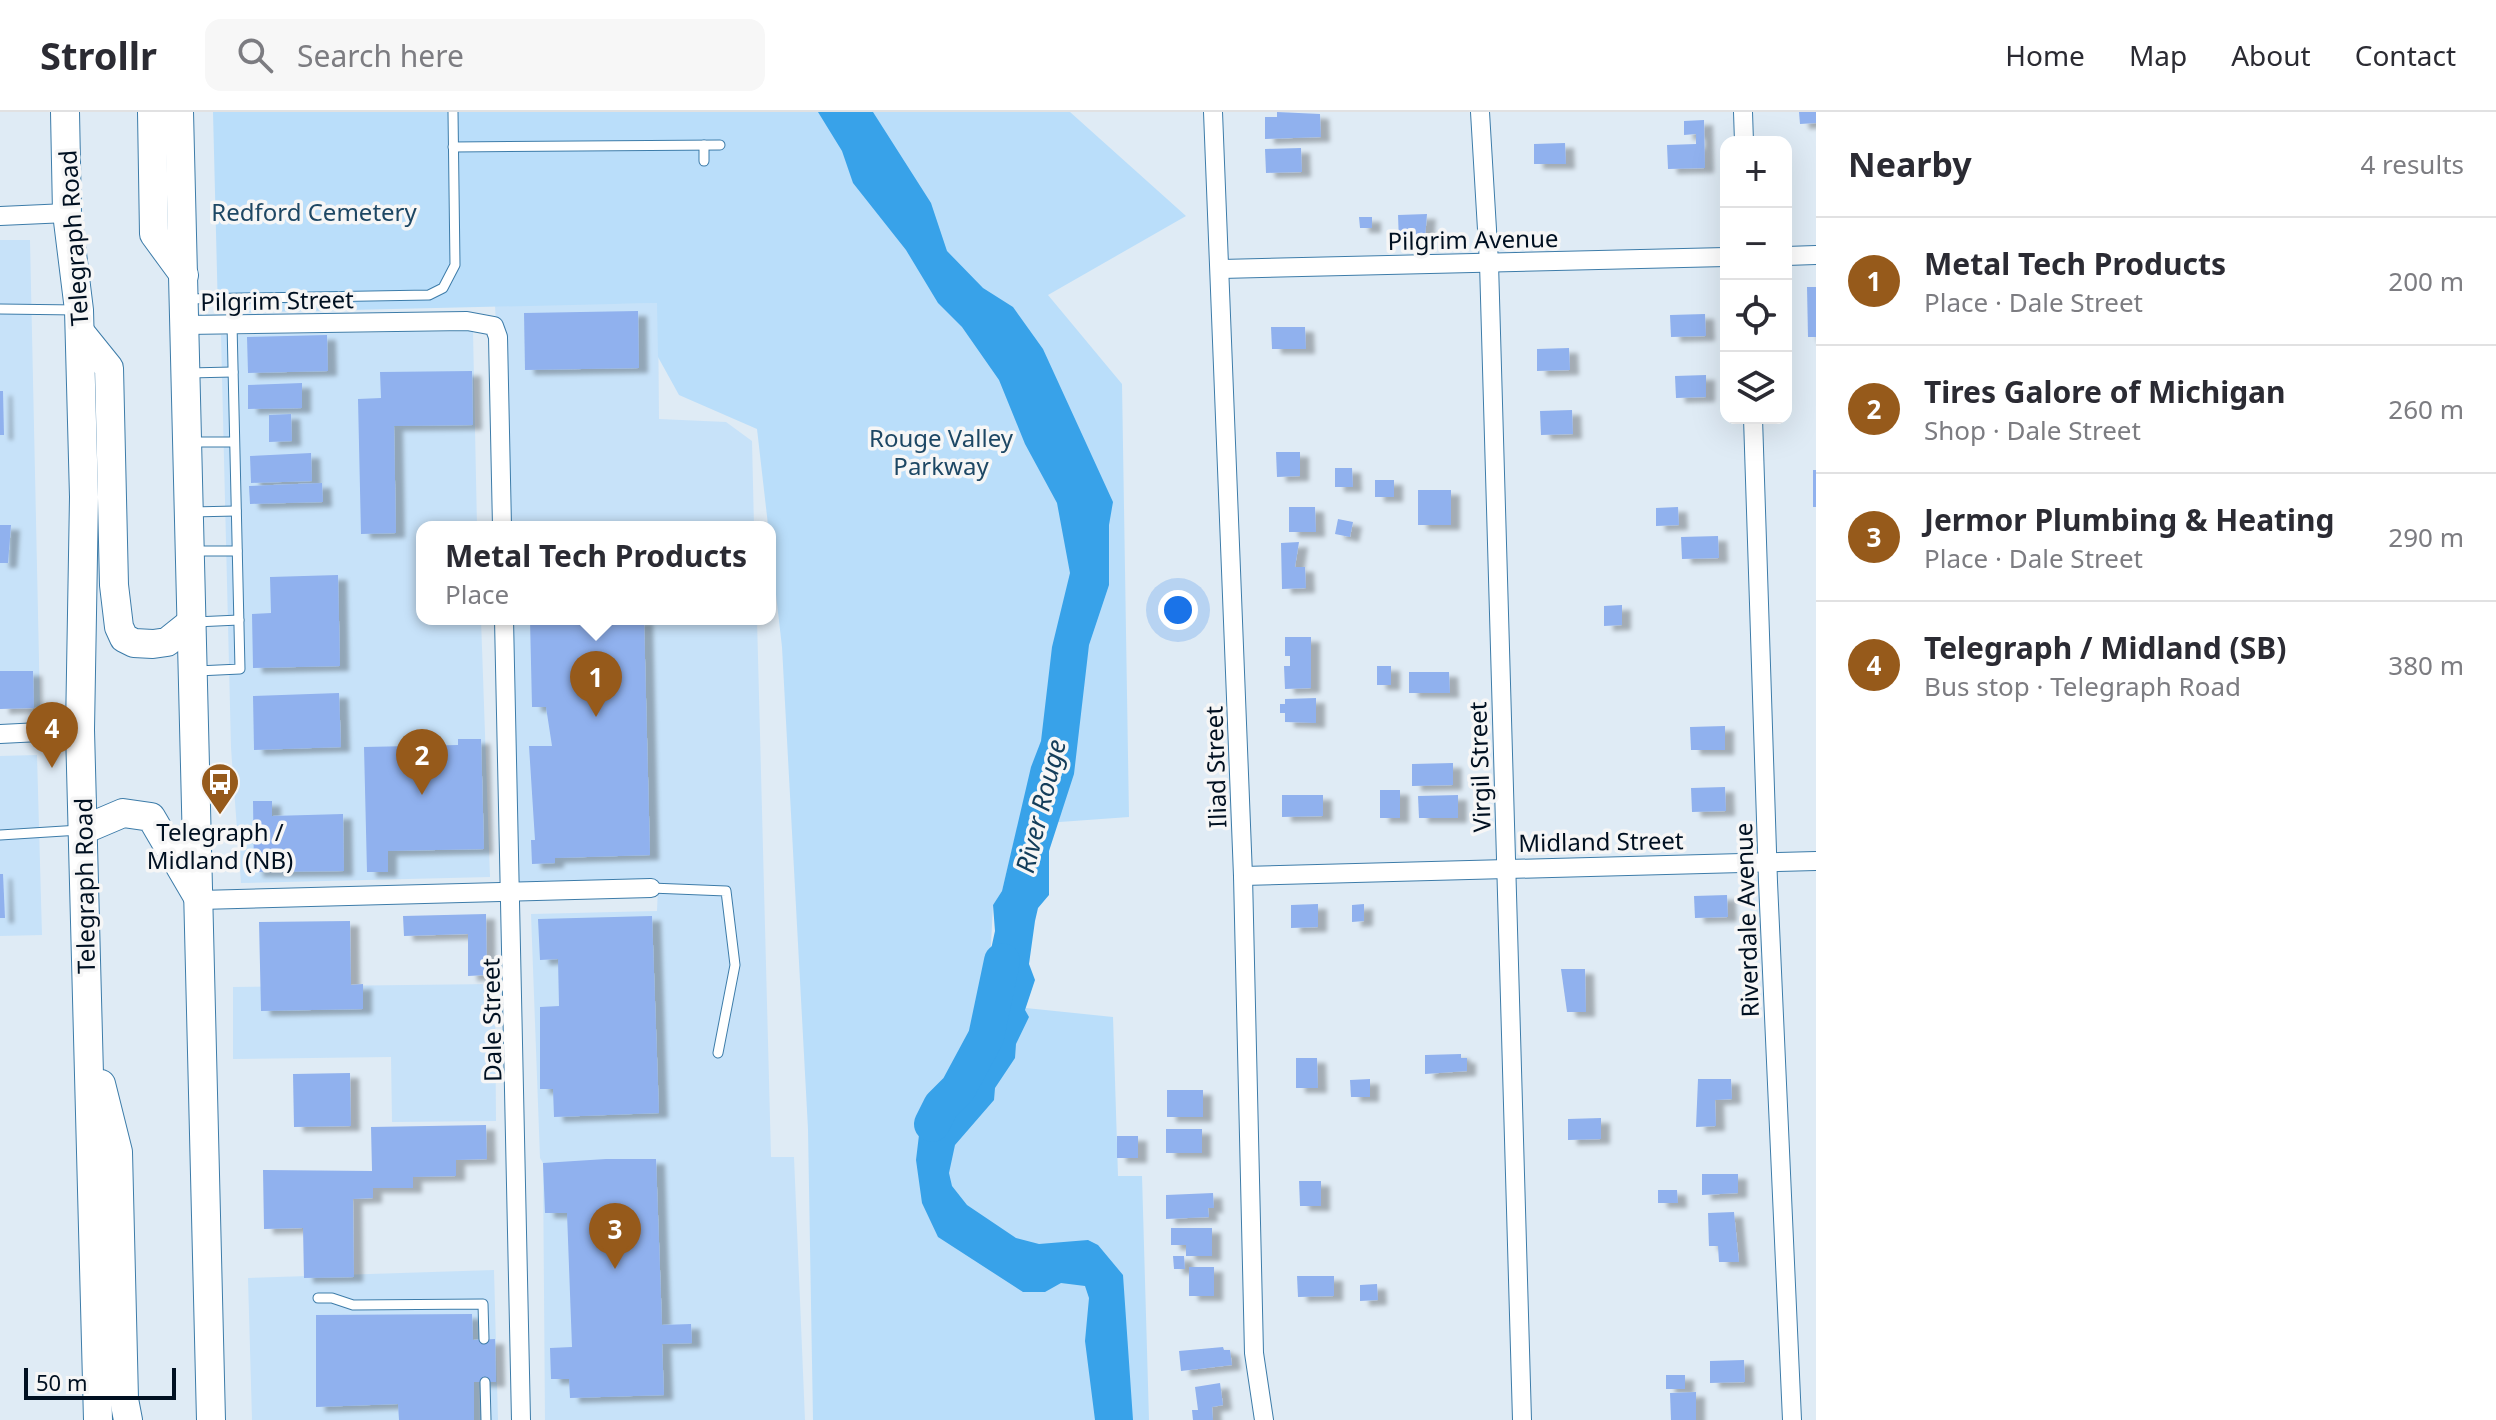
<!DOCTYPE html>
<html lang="en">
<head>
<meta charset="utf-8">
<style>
  :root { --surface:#fff; --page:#f7f7f7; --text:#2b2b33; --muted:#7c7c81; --line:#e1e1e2; --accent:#965a1b }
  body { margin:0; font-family:"Noto Sans",sans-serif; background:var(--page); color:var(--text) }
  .controls { position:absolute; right:24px; top:24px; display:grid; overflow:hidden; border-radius:16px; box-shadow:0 8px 32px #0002 }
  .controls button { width:72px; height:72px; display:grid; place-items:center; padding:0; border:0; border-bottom:2px solid var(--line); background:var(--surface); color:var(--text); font:40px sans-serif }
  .scale { position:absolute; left:24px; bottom:20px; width:152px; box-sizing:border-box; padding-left:8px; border:4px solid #001021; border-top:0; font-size:22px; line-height:28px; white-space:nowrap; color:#001021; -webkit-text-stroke:6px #f6f6f6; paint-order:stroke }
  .you { position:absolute; left:1178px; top:498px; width:28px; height:28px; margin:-20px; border:6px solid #fff; border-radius:50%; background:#1a73e8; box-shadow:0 0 0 12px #1a73e833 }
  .badge { display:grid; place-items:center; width:52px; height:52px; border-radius:50%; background:var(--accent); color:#fff; font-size:26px; font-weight:700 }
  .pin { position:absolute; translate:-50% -66px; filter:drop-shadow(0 2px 4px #0008) }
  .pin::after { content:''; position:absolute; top:42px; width:28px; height:24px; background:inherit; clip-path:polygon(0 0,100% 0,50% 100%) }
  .popup { position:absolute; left:416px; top:409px; width:360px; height:104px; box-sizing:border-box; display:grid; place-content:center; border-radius:16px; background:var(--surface); filter:drop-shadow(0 2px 6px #0005); font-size:26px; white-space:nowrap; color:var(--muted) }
  .popup b { font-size:30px; color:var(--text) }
  .popup::after { content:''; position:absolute; left:50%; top:100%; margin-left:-16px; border:16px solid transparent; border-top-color:var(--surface) }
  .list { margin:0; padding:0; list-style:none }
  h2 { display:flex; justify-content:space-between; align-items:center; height:104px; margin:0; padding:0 32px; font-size:34px }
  h2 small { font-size:26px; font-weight:400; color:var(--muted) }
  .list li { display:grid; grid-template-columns:52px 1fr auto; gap:24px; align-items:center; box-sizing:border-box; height:128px; padding:0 32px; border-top:2px solid var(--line) }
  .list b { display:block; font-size:30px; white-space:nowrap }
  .list p { margin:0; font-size:26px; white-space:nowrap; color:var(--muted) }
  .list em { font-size:26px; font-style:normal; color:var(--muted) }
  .icon { flex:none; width:44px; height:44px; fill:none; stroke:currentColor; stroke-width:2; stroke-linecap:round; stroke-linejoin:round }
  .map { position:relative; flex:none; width:1816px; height:1308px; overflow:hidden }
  header { display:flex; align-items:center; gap:48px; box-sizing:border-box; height:112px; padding:0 40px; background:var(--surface); border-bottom:2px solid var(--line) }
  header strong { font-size:38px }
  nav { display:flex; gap:44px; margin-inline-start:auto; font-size:28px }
  .search { width:560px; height:72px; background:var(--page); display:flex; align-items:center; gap:20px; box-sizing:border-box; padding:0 28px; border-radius:16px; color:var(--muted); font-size:30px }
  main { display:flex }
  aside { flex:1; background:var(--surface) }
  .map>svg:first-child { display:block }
  .built { fill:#c7e2f9 }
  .green { fill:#badefa }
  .water { fill:#38a2e9 }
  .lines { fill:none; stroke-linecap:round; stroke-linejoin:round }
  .river { stroke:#38a2e9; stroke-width:36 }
  .building { fill:#90b1ee; filter:url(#shadow) }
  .lane-casing { stroke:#3d7ca9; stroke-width:11 }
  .street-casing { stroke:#3d7ca9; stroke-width:20 }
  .primary-casing { stroke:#3d7ca9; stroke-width:30 }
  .lane { stroke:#fff; stroke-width:9 }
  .street { stroke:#fff; stroke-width:18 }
  .primary { stroke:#fff; stroke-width:28 }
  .labels { text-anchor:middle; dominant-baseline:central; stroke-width:7; stroke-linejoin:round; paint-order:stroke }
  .park-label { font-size:24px; fill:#1d4764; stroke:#f6f6f6 }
  .street-label { font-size:24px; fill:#001021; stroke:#f6f6f6 }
  .poi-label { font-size:24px; fill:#001021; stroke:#f6f6f6 }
  .water-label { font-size:26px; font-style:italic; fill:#133d5a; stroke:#f6f6f6 }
</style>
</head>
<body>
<header>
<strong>Strollr</strong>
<div class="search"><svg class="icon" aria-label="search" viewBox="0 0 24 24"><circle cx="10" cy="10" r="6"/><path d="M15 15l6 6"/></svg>Search here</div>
<nav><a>Home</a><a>Map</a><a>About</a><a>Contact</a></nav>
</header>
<main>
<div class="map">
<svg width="1816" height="1308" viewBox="0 0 1816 1308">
  <defs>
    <filter id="shadow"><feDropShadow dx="9" dy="5" stdDeviation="2" flood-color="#0004"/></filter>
  </defs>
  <rect width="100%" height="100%" fill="#dfebf5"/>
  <!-- built -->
  <g class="built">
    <path d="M0 128H30L40 595 0 596Z"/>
    <path d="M658 191 659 307 726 310 752 329 754 415H506L495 193Z"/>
    <path d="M473 219 477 415H422V507H481L490 765 241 771 231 636 221 223Z"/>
    <path d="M508 507H757L771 1045H794L805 1308H545L543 1051 540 1046 531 802 657 799 658 775H515Z"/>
    <path d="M37 643 42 823 0 824V644Z"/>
    <path d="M495 872 496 1009 392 1010 391 945 233 947V875Z"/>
    <path d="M494 1158 498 1308H252L248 1166Z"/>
  </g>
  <!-- green -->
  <path class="green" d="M213 0H1070L1186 104 1048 183 1122 272 1129 705 1018 713 1002 779 993 793 988 892 1113 905 1118 1064H1142L1149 1308H813L808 1017 782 535 757 317 679 283 658 245 657 191 218 201Z"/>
  <!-- water -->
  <path class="water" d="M818 0H873L931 91 947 139 983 176 1013 195 1043 237 1113 390 1109 413V473L1089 533 1074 662 1049 739V783L1038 796 1035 809 1029 852 1035 868 1025 898 1029 905 1016 932 1015 946 995 976 994 988 955 1033 949 1061 952 1074 967 1093 1016 1126 1039 1132 1088 1128 1098 1133 1123 1163 1133 1308H1095L1085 1229 1089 1186 1085 1174 1061 1171 1045 1180H1023L938 1125 922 1091 916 1048 919 1023 936 987 970 967 996 914 987 856 995 819 993 793 1002 779 1031 655 1041 629 1052 535 1070 461 1057 391 1025 332 999 268 962 215 938 191 906 138 853 71 842 39Z"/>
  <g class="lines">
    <!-- river -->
    <path class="river" d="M932 1012 941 994 958 977 986 925 1002 849"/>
  </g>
  <!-- building -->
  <g class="building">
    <path d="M1277 0 1320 2 1321 25 1265 27V5H1277Z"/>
    <path d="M1799 0H1816V11L1800 12Z"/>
    <path d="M1704 8 1705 56 1668 57 1667 33 1696 32V22L1684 23V9Z"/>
    <path d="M1565 31 1566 52H1534V32Z"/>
    <path d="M1301 36 1302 60 1266 61 1265 37Z"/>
    <path d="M1427 102 1425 126 1399 130 1398 103Z"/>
    <path d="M1359 105H1372V116H1360Z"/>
    <path d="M1807 175H1816V225H1808Z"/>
    <path d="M638 199 639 256 525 258 524 201Z"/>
    <path d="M1705 202 1706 224 1671 225 1670 203Z"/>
    <path d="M1271 215H1305L1306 237H1272Z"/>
    <path d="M327 223 328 259 248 261 247 225Z"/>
    <path d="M1569 236 1570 258 1537 259V237Z"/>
    <path d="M472 259 473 313 394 314 396 421 361 422 358 287 381 286 380 260Z"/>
    <path d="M1706 263V285L1676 286 1675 264Z"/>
    <path d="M302 271V296L248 297V273Z"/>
    <path d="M0 279H3L4 323H0Z"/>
    <path d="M1572 298 1573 322 1541 323 1540 299Z"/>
    <path d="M291 302 292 329 269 330V303Z"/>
    <path d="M1276 340H1300V364L1277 365Z"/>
    <path d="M311 341 312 369 251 371 250 344Z"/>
    <path d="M1335 356H1352L1353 375H1335Z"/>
    <rect x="1813" y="358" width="3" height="37"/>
    <rect x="1375" y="368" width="19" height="17"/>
    <path d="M322 371 323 390 250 392 249 374Z"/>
    <rect x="1418" y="378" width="33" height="35"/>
    <path d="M1289 395H1315L1316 420H1289Z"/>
    <path d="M1678 395 1679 413 1656 414V396Z"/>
    <path d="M1338 407 1353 410 1350 425 1335 422Z"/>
    <path d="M0 413H11L8 451H0Z"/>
    <path d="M1718 424 1719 446 1682 447 1681 425Z"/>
    <path d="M1299 430 1295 455H1305L1306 476 1282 477 1281 431Z"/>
    <path d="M338 463 340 554 253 556 252 502 271 501 270 465Z"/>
    <path d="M1622 493V513L1604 514V494Z"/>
    <path d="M530 507H644L650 743 555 746V751L532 752 531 728H535L529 634H552L546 595H532Z"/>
    <path d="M1285 525H1311V576L1285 577 1284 554H1290V544H1285Z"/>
    <rect x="1377" y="554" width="14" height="19"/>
    <path d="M0 559H33L34 596 0 597Z"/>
    <path d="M1409 560H1449L1450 581H1409Z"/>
    <path d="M339 581 341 635 254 638 253 584Z"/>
    <path d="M1316 586V611L1285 610V601H1280V592H1285V587Z"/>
    <path d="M1725 614V638H1691L1690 615Z"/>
    <path d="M458 627H481L484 737 388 739V760H367L364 635 458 633Z"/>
    <path d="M1453 651V673L1412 674V652Z"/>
    <path d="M1725 675 1726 699 1692 700 1691 676Z"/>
    <rect x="1380" y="678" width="20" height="28"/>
    <path d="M1282 683H1323V704L1282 705Z"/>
    <path d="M1458 683V706H1419L1418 684Z"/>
    <path d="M253 689H272V704L343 702 344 759 254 760Z"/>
    <path d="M0 762H3L5 806H0Z"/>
    <path d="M1727 783 1728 805 1695 806 1694 784Z"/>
    <path d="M1318 792V815L1291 816V793Z"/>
    <path d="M1364 792V809L1352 810V793Z"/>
    <path d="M486 802 487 863 468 864V822L404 824 403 804Z"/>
    <path d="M652 804 659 1001 554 1005 553 977H540V895L559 894 558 847 540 848 538 807Z"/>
    <path d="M350 809 351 873 363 872V897L261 899 259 810Z"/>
    <path d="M1561 857H1585L1586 900H1567Z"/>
    <path d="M1461 942V946H1467V959L1425 962V943Z"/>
    <path d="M1296 946H1317L1318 976H1296Z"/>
    <path d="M350 961 351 1014 294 1015 293 962Z"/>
    <path d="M1370 967V985H1351L1350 968Z"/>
    <path d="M1698 967H1731L1732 987 1715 988 1716 1014 1696 1015Z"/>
    <rect x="1167" y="978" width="36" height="27"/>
    <path d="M1601 1006V1027L1568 1028V1007Z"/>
    <path d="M486 1013 487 1047 456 1048V1064L413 1065V1076H373V1086L353 1087 354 1165 304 1166 303 1116 264 1117 263 1058 372 1059 371 1015Z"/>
    <rect x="1166" y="1017" width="36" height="24"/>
    <rect x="1117" y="1024" width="21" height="22"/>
    <path d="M606 1047H656L662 1213 691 1212 692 1231 662 1232 664 1283 570 1286 569 1267H551L550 1236 572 1235 567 1101H545L543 1051Z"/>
    <path d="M1702 1062H1738V1081L1702 1083Z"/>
    <path d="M1299 1069H1321V1094H1300Z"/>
    <path d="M1658 1078H1677L1678 1091H1658Z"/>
    <path d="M1213 1081 1214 1096H1208L1209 1105 1166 1107V1083Z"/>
    <path d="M1734 1100 1739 1150H1719L1718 1134H1709L1708 1101Z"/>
    <path d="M1171 1116H1212V1144H1186V1133H1171Z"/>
    <path d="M1173 1144H1184L1185 1157H1174Z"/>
    <rect x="1189" y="1155" width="25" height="29"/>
    <path d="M1297 1164H1334V1184L1298 1185Z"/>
    <path d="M1377 1172 1378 1188 1360 1189V1173Z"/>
    <path d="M472 1202 473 1228 495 1227 496 1270H474V1308H399L398 1292 316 1295V1203Z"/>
    <path d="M1223 1235 1224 1238H1230L1232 1253 1181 1259 1179 1239Z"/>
    <path d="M1744 1248 1745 1270 1710 1271V1249Z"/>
    <rect x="1666" y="1263" width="19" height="14"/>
    <path d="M1220 1271 1223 1293 1212 1295 1213 1308H1193L1192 1298H1198L1195 1275Z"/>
    <path d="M1696 1280V1308H1671L1670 1281Z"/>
  </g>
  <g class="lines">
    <!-- lane casing -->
    <g class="lane-casing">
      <g id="lane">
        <path d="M704 33V49"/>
        <path d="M453 35 720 33"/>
        <path d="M187 187 429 183 443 176 455 153 453 0"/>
        <path d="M0 197 77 198"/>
        <path d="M188 261 233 260"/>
        <path d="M191 330H234"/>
        <path d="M191 400 236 399"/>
        <path d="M194 439H237"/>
        <path d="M195 510 239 508"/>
        <path d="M197 559 240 557 232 212"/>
        <path d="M0 723 80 718"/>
        <path d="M651 776 726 779 735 853 718 941"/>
        <path d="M318 1186H332L353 1193 483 1192 484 1227"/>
        <path d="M485 1270 486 1308"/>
      </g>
    </g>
    <!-- street casing -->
    <g class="street-casing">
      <g id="street">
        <path d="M1213 0 1243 764 1254 1241 1264 1308"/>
        <path d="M1480 0 1489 151 1522 1308"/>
        <path d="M1743 0 1744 30"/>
        <path d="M0 104 67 101"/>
        <path d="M1786 144 1816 143"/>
        <path d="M1221 157 1726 145"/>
        <path d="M185 213 467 209 494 214 498 225 502 415"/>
        <path d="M1753 306 1768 770 1792 1308"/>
        <path d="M504 507 521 1308"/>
        <path d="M0 622 80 618"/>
        <path d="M1243 764 1816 749"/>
        <path d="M200 788 651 776"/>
      </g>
    </g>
    <!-- primary casing -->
    <g class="primary-casing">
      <g id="primary">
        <path d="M65 0 67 101 79 198 84 385 80 618 98 1308"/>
        <path d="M152 0 154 122 184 163"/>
        <path d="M179 0 211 1308"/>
        <path d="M80 220 109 256 114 473 119 515 124 526 134 531 153 532 167 530 192 510"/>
        <path d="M83 718 123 701 151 705 199 787"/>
        <path d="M101 972 118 1040 124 1287 128 1308"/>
      </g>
    </g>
    <!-- lane -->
    <use href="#lane" class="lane"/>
    <!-- street -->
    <use href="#street" class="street"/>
    <!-- primary -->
    <use href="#primary" class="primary"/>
  </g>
  <!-- icons -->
  <defs>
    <g id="bus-pin" transform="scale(2)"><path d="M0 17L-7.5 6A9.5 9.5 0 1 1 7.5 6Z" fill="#965a1b" stroke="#f6f6f6"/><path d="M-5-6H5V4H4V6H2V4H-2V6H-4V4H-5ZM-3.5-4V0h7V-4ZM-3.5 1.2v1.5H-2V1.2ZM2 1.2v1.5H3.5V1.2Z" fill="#fff"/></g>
  </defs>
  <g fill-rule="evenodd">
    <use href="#bus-pin" x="220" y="670"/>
  </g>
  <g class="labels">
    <!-- park labels -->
    <g class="park-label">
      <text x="314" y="99">Redford Cemetery</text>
      <text x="941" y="325">Rouge Valley<tspan x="941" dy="28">Parkway</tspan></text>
    </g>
    <!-- street labels -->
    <g class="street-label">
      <text transform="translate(73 126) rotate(-94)">Telegraph Road</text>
      <text transform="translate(1473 127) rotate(-1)">Pilgrim Avenue</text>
      <text transform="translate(277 188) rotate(-1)">Pilgrim Street</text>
      <text transform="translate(1215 655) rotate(-92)">Iliad Street</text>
      <text transform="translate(1479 655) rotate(-92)">Virgil Street</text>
      <text transform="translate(1601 729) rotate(-1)">Midland Street</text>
      <text transform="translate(84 774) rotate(-91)">Telegraph Road</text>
      <text transform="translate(1746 808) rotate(-92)">Riverdale Avenue</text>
      <text transform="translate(491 908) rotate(-91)">Dale Street</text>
    </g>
    <!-- poi labels -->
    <g class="poi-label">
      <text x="220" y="719">Telegraph /<tspan x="220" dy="28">Midland (NB)</tspan></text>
    </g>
    <!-- water labels -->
    <g class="water-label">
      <text transform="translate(1040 694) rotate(-76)">River Rouge</text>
    </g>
  </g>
</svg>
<div class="controls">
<button>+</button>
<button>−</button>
<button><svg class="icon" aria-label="locate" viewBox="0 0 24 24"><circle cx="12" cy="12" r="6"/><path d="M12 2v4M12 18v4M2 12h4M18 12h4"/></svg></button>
<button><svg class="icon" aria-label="layers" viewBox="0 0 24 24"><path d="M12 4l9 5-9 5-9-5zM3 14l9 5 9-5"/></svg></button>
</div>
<div class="scale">50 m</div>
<div class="you"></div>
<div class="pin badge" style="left:596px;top:605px">1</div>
<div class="popup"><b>Metal Tech Products</b>Place</div>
<div class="pin badge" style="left:422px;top:683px">2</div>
<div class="pin badge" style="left:615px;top:1157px">3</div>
<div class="pin badge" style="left:52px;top:656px">4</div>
</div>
<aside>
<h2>Nearby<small>4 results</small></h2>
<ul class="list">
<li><span class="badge">1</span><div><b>Metal Tech Products</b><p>Place · Dale Street</p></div><em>200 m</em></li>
<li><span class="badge">2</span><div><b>Tires Galore of Michigan</b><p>Shop · Dale Street</p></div><em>260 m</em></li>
<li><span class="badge">3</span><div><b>Jermor Plumbing &amp; Heating</b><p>Place · Dale Street</p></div><em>290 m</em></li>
<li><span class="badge">4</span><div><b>Telegraph / Midland (SB)</b><p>Bus stop · Telegraph Road</p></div><em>380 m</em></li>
</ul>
</aside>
</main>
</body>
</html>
